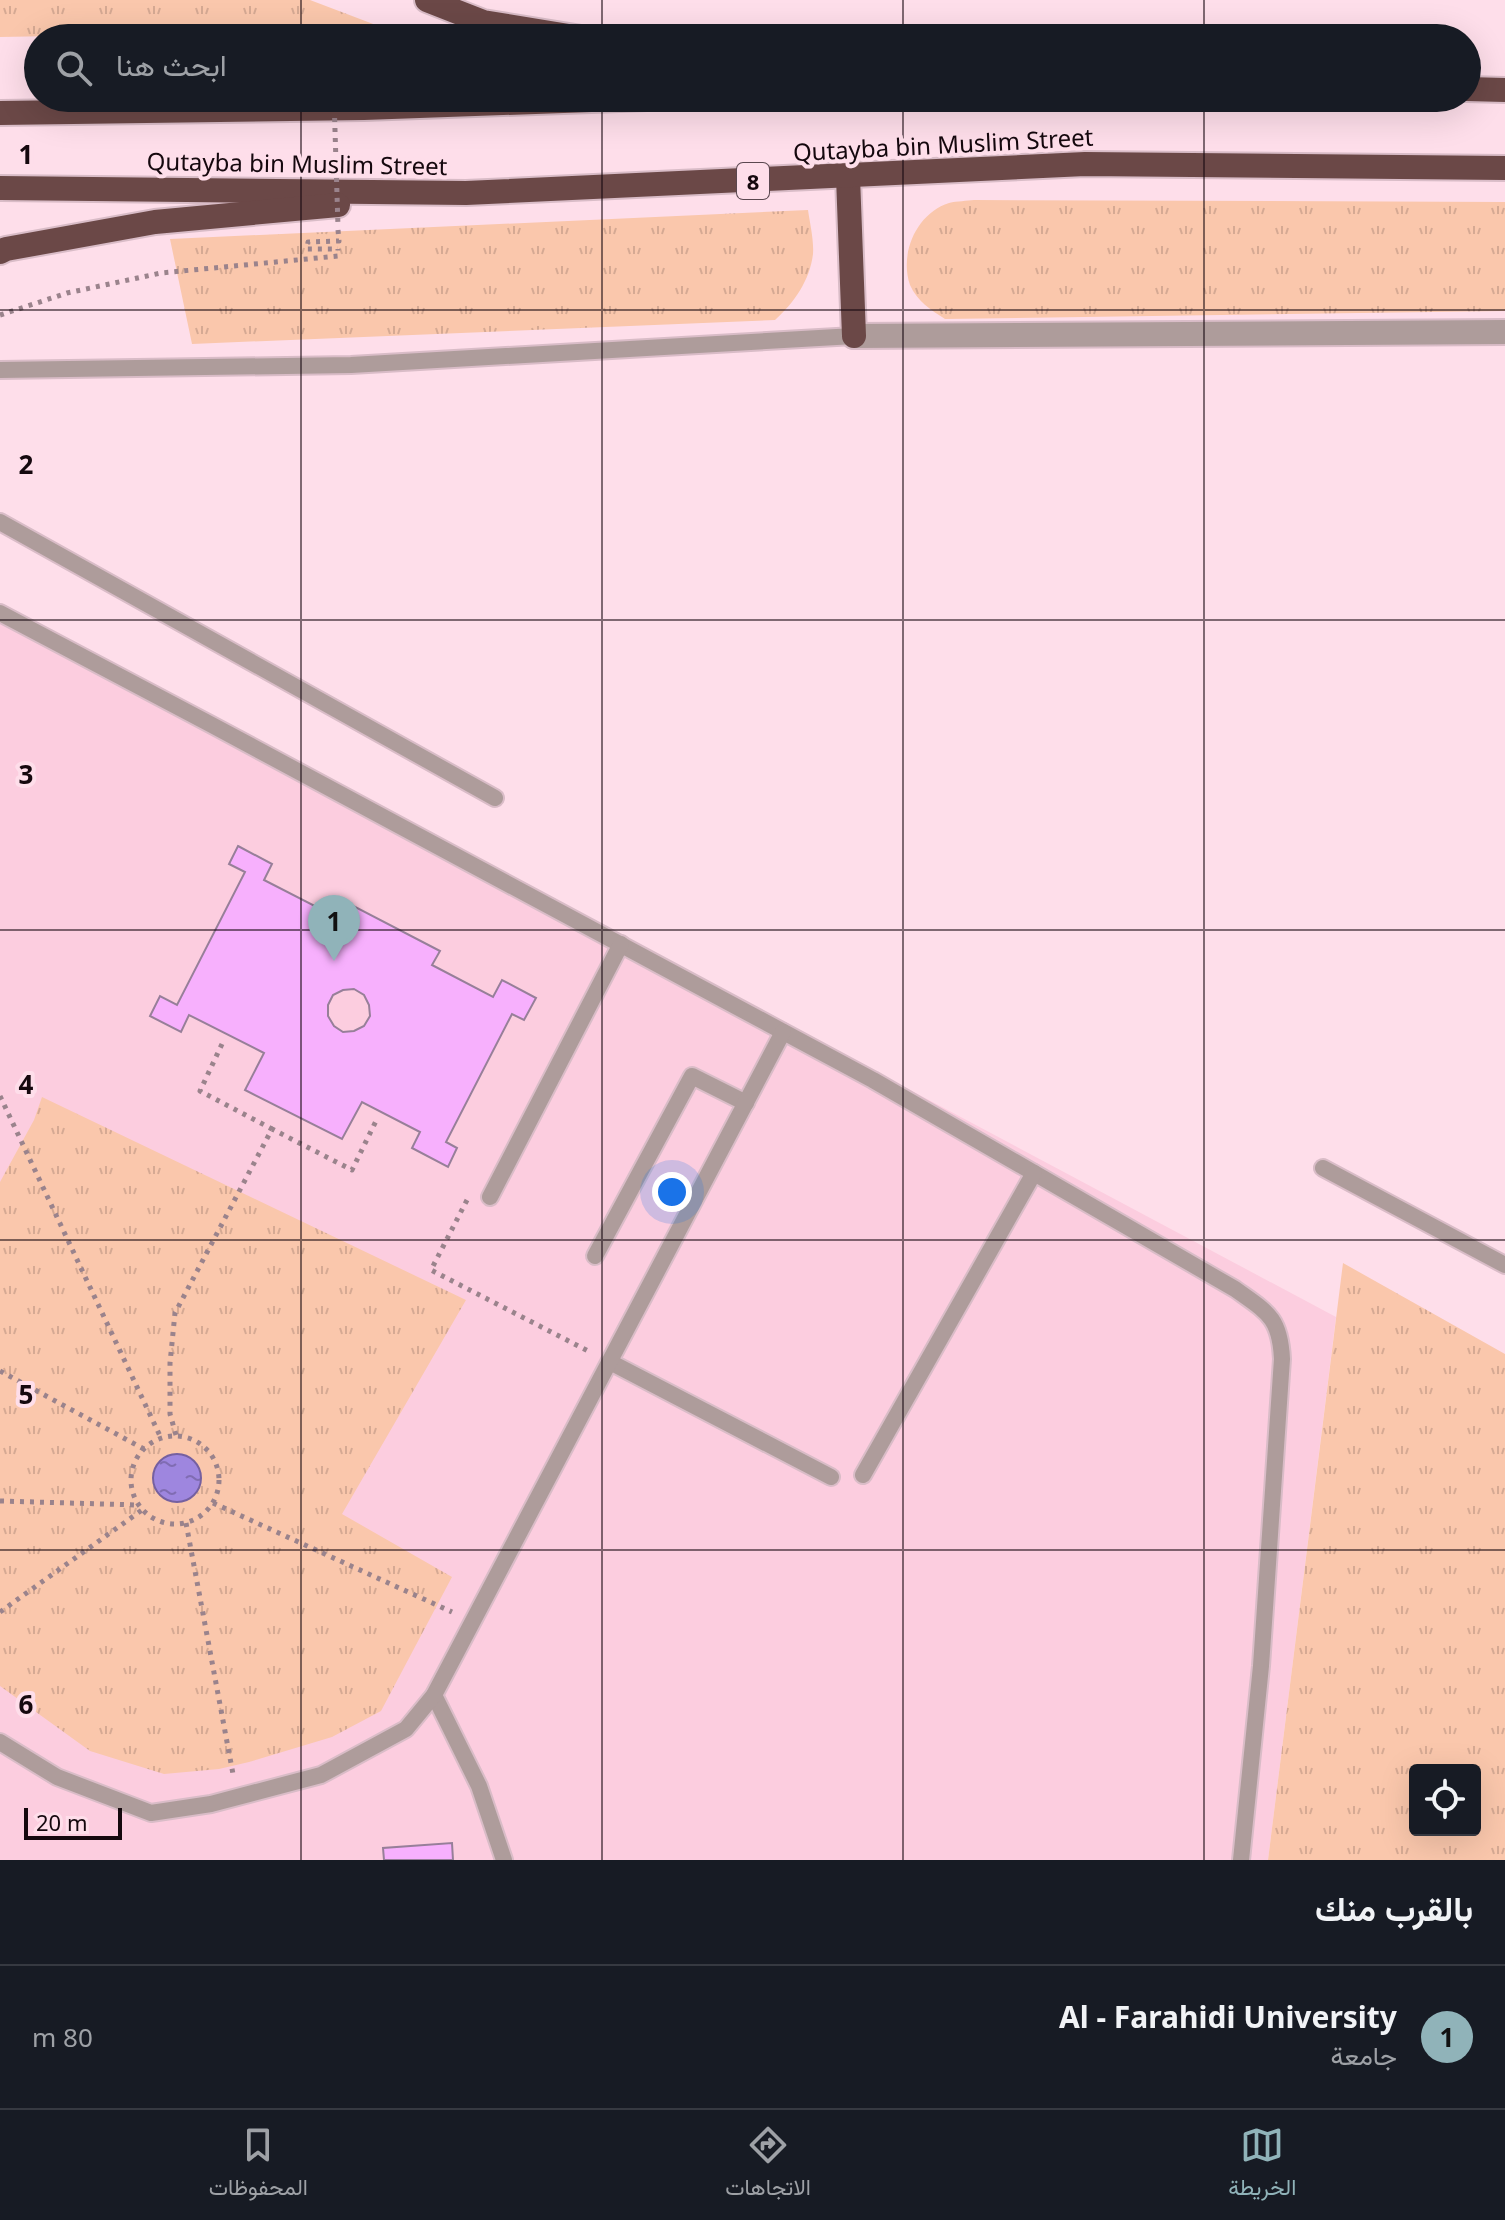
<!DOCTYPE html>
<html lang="ar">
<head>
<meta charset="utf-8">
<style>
  :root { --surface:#171b24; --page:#242831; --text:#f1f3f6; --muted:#9ea1a6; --line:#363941; --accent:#90b3b9 }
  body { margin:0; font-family:"Noto Sans",Vazirmatn,sans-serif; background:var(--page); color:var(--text); direction:rtl }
  .controls { position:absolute; right:24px; bottom:24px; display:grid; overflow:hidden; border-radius:8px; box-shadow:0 8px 32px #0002 }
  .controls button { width:72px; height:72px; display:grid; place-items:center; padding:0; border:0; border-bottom:2px solid var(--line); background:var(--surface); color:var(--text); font:40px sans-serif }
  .scale { position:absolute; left:24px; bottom:20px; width:98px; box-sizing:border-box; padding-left:8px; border:4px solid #15080e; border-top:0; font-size:22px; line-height:28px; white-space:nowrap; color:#15080e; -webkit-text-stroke:6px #fedeea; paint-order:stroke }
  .you { position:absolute; left:672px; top:1192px; width:28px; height:28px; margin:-20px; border:6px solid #fff; border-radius:50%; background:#1a73e8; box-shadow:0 0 0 12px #1a73e833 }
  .badge { display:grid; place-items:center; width:52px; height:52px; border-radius:50%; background:var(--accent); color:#111; font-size:26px; font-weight:700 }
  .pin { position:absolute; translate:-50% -66px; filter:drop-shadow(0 2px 4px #0008) }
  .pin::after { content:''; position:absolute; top:42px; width:28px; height:24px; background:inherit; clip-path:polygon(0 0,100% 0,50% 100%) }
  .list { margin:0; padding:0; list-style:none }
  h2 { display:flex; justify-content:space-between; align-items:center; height:104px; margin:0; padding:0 32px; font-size:34px }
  h2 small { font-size:26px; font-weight:400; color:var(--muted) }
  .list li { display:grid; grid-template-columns:52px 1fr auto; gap:24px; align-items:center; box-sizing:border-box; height:144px; padding:0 32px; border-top:2px solid var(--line) }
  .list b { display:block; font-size:30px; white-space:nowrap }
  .list p { margin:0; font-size:26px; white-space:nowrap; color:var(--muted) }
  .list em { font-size:26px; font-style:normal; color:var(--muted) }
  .icon { flex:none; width:44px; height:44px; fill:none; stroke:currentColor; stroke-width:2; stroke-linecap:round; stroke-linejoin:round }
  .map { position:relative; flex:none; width:1505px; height:1860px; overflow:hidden; direction:ltr }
  .search { position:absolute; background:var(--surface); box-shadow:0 8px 32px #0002; left:24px; right:24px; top:24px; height:88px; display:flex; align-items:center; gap:20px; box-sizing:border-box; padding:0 28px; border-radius:44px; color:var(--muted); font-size:30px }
  .sheet { height:248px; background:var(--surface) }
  nav { display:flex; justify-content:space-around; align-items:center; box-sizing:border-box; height:112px; border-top:2px solid var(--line); background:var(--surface); font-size:22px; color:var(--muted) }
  nav a { display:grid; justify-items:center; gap:4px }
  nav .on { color:var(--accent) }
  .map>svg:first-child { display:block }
  .built { fill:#fccddf }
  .grass { fill:url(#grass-tufts); fill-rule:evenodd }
  .water { fill:url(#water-ripples); stroke:#7560a0; stroke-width:2 }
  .building { fill:#f7b0fd; stroke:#977f99; stroke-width:2; fill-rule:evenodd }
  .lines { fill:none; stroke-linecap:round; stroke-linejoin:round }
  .lane-casing { stroke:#d9bcc7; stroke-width:20 }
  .street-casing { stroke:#d9bcc7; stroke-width:28 }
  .highway-casing { stroke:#d9bcc7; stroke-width:28 }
  .path { stroke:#9a838c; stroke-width:5; stroke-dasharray:4 6; stroke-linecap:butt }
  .lane { stroke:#ae9c9b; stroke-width:16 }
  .street { stroke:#ae9c9b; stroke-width:24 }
  .highway { stroke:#6b4847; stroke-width:24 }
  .path-bridge { stroke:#9a838c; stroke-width:5; stroke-dasharray:4 6; stroke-linecap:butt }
  .grid { fill:none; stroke:#15080e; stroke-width:2; stroke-opacity:0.55 }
  .labels { text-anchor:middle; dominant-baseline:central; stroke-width:8; stroke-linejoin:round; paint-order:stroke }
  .shield { fill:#fedeea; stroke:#5b4850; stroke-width:2 }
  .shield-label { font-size:22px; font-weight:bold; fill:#15080e }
  .street-label { font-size:24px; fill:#15080e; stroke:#fedeea }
  .grid-label { font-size:26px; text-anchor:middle; font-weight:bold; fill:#15080e; stroke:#fedeea; stroke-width:8; stroke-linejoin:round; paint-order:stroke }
</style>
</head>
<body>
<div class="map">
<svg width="1505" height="1860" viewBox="0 0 1505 1860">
  <defs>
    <pattern id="grass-tufts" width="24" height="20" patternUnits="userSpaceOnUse" patternTransform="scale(2)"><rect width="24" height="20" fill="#fac7ac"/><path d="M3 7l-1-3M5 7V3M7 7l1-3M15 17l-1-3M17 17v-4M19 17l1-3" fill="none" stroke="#d5a993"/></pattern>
    <pattern id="water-ripples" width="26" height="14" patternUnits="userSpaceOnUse" patternTransform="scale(2)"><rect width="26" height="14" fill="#9e86df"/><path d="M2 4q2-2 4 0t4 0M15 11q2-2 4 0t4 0" fill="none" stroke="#806cb3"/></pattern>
  </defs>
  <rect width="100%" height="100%" fill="#fedeea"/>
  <!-- built -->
  <path class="built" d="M0 605 1336 1317 1268 1860H0Z"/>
  <!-- grass -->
  <g class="grass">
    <path d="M0 0H310L389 30 0 37Z"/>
    <path d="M974 200 1505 202V311L945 319C931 310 917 301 910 285 899 253 917 213 949 203 957 201 967 201 974 200Z"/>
    <path d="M808 210C810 224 814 240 813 254 810 280 794 303 775 320L192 344 170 239Z"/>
    <path d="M42 1097 466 1300 342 1514 452 1577 381 1711 332 1737 249 1762 219 1769 164 1774 90 1751 0 1686V1182L34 1120Z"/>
    <path d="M1343 1263 1505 1354V1860H1268ZM1415 1770H1475V1830H1415Z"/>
  </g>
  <!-- water -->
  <circle class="water" cx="177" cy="1478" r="24"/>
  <!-- building -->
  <g class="building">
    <path d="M238 846 272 864 264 880 334 916 342 900 440 951 432 965 493 997 502 980 536 998 524 1020 512 1014 446 1142 457 1148 448 1167 412 1148 420 1132 362 1102 342 1139 245 1090 264 1053 189 1015 181 1032 150 1016 160 996 177 1005 245 872 229 864ZM354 989 364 995 369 1005 370 1016 364 1026 354 1031 343 1032 334 1026 328 1016V1005L333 995 343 990Z"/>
    <path d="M452 1843 453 1860H384L383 1848Z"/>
  </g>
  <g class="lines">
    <!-- lane casing -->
    <g class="lane-casing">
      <g id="lane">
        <path d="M0 370 351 365 854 336"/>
        <path d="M0 522 495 798"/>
        <path d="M0 613 210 724 873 1080 1235 1289C1267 1312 1280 1317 1282 1359L1261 1666 1241 1860"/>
        <path d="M1323 1168 1505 1265"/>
        <path d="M490 1197 621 944"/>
        <path d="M595 1256 692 1076 746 1103"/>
        <path d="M610 1362 831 1477"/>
        <path d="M863 1475 1034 1173"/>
        <path d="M434 1695 479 1786 504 1860"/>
        <path d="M0 1742 57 1777 151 1813 211 1804 321 1775 406 1729 434 1695 783 1032"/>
      </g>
    </g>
    <!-- street casing -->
    <g class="street-casing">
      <path id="street" d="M854 336 1505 332"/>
    </g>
    <!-- highway casing -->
    <g class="highway-casing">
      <g id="highway">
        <path d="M427 0 483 22 581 38"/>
        <path d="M1467 89 1505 90"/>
        <path d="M0 113 364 108 647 98"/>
        <path d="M848 177 854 336"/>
        <path d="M0 188 466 193 1085 164 1505 168"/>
        <path d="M0 252 6 249 155 222 338 205"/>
      </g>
    </g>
    <!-- path -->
    <g class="path">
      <path d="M312 38 330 35 350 38"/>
      <path d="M338 230 339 241 308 242 307 249H338"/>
      <path d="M0 315 67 293 161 273 338 256V249"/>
      <path d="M222 1044 200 1091 272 1129"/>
      <path d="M0 1096 161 1438"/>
      <path d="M467 1200 431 1270 590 1352"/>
      <path d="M0 1371 144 1449"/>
      <path d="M176 1435 170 1414V1363L175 1313 272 1129 352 1170 376 1121"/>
      <circle cx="175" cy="1480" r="44"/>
      <path d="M0 1501 138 1505"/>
      <path d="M213 1503 452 1612"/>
      <path d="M186 1523 233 1774"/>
      <path d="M0 1612 142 1510"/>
    </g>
    <!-- lane -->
    <use href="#lane" class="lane"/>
    <!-- street -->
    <use href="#street" class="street"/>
    <!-- highway -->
    <use href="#highway" class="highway"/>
    <!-- path-bridge -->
    <path class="path-bridge" d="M334 98 338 227"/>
  </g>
  <!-- grid -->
  <path class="grid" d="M301 0V38M602 0V38M903 0V38M1204 0V38M301 98V1860M602 98V1860M903 98V1860M1204 98V1860M0 310H1505M0 620H1505M0 930H1505M0 1240H1505M0 1550H1505"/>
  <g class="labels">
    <!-- shield labels -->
    <rect class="shield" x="737" y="163" width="32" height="36" rx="6"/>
    <g class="shield-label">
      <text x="753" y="181">8</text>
    </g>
    <!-- street labels -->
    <g class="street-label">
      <text transform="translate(943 144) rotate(-3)">Qutayba bin Muslim Street</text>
      <text transform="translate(297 163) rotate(1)">Qutayba bin Muslim Street</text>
    </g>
  </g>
  <g class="grid-label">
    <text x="26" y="164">1</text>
    <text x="26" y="474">2</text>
    <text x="26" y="784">3</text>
    <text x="26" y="1094">4</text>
    <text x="26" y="1404">5</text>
    <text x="26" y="1714">6</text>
  </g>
</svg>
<div class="controls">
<button><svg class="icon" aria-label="locate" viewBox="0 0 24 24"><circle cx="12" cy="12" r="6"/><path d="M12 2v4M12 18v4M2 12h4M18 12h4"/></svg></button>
</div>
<div class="scale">20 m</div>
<div class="you"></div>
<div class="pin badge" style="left:334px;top:961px">1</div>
<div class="search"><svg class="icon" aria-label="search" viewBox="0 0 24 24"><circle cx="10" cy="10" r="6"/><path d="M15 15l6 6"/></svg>ابحث هنا</div>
</div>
<section class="sheet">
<h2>بالقرب منك<small></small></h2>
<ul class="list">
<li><span class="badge">1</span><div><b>Al - Farahidi University</b><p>جامعة</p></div><em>80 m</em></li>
</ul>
</section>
<nav>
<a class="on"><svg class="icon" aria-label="map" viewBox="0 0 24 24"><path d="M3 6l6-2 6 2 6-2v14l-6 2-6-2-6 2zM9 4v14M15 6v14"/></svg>الخريطة</a>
<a><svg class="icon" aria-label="directions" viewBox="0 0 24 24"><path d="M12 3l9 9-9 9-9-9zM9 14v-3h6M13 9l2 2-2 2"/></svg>الاتجاهات</a>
<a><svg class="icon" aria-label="saved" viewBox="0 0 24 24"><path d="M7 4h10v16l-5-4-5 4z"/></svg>المحفوظات</a>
</nav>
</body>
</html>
